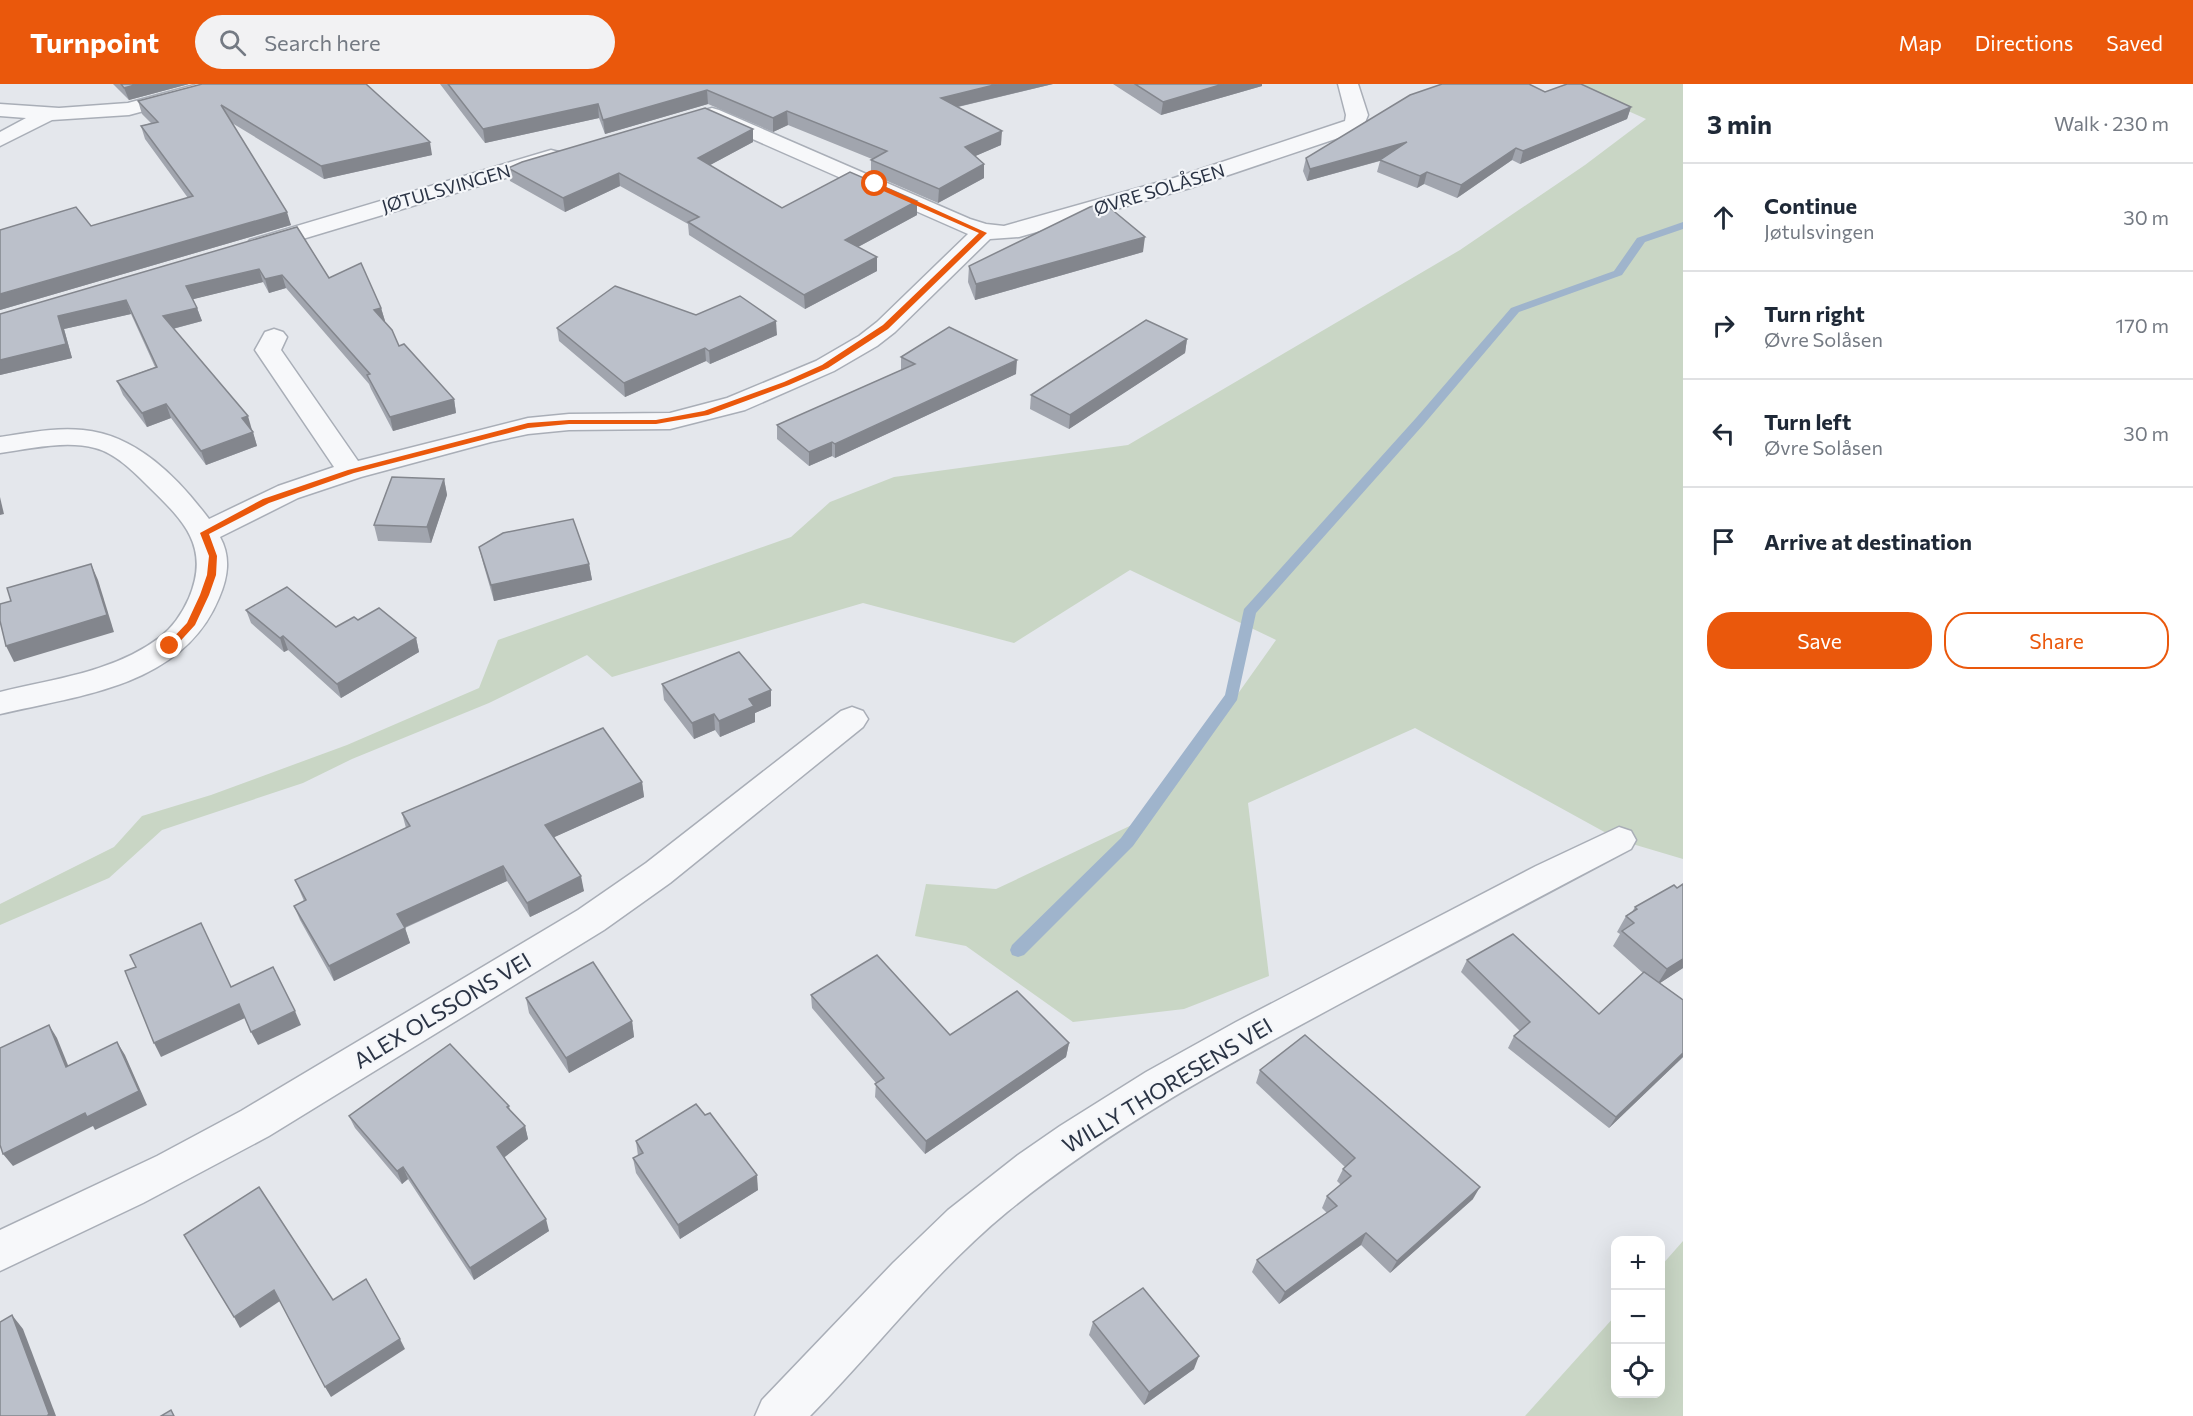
<!DOCTYPE html>
<html lang="en">
<head>
<meta charset="utf-8">
<style>
  :root { --surface:#fff; --page:#f2f2f3; --text:#1f2937; --muted:#747a83; --line:#e0e1e3; --accent:#ea580c }
  body { margin:0; font-family:Commissioner,sans-serif; background:var(--page); color:var(--text) }
  .controls { position:absolute; right:18px; bottom:18px; display:grid; overflow:hidden; border-radius:12px; box-shadow:0 6px 24px #0002 }
  .controls button { width:54px; height:54px; display:grid; place-items:center; padding:0; border:0; border-bottom:2px solid var(--line); background:var(--surface); color:var(--text); font:30px sans-serif }
  .stop { position:absolute; width:18px; height:18px; margin:-14px; border:4px solid #ea580c; border-radius:50%; background:#fff }
  .stop.end { background:#ea580c; border-color:#fff; box-shadow:0 2px 6px #0008 }
  .list { margin:0; padding:0; list-style:none }
  h2 { display:flex; justify-content:space-between; align-items:center; height:78px; margin:0; padding:0 24px; font-size:26px }
  h2 small { font-size:20px; font-weight:400; color:var(--muted) }
  .list li { display:grid; grid-template-columns:39px 1fr auto; gap:18px; align-items:center; box-sizing:border-box; height:108px; padding:0 24px; border-top:2px solid var(--line) }
  .list b { display:block; font-size:22px; white-space:nowrap }
  .list p { margin:0; font-size:20px; white-space:nowrap; color:var(--muted) }
  .list em { font-size:20px; font-style:normal; color:var(--muted) }
  .actions { display:flex; gap:12px; padding:18px 24px }
  .actions a { flex:1; padding:14px 0; border:2px solid var(--accent); border-radius:24px; text-align:center; font-size:21px; color:var(--accent) }
  .actions .main { background:var(--accent); color:#fff }
  .icon { flex:none; width:33px; height:33px; fill:none; stroke:currentColor; stroke-width:2; stroke-linecap:round; stroke-linejoin:round }
  .map { position:relative; flex:none; width:1683px; height:1332px; overflow:hidden }
  header { display:flex; align-items:center; gap:36px; box-sizing:border-box; height:84px; padding:0 30px; background:var(--accent); color:#fff }
  header strong { font-size:28px }
  nav { display:flex; gap:33px; margin-inline-start:auto; font-size:21px }
  .search { width:420px; height:54px; background:var(--page); display:flex; align-items:center; gap:15px; box-sizing:border-box; padding:0 21px; border-radius:33px; color:var(--muted); font-size:22px }
  main { display:flex }
  aside { flex:1; background:var(--surface) }
  .map>svg:first-child { display:block }
  .green { fill:#c9d6c5 }
  .lines { fill:none; stroke-linecap:round; stroke-linejoin:round }
  .stream { fill:#9fb4cc; fill-rule:evenodd }
  .minor-casing { stroke:#a9aeb7; stroke-width:3 }
  .minor { fill:#f7f8fa; fill-rule:evenodd }
  .wall { fill:#a1a5ae }
  .shaded-wall { fill:#83868d }
  .building { fill:#bbc0ca; stroke:#83868d; stroke-width:1.5 }
  .route { fill:#ea580c }
  .labels { text-anchor:middle; dominant-baseline:central; stroke-width:4.5; stroke-linejoin:round; paint-order:stroke }
  .far-street-label { font-size:18px; fill:#2b3445; stroke:#f4f6f9 }
  .street-label { font-size:22px; fill:#2b3445; stroke:#f4f6f9 }
</style>
</head>
<body>
<header>
<strong>Turnpoint</strong>
<div class="search"><svg class="icon" aria-label="search" viewBox="0 0 24 24"><circle cx="10" cy="10" r="6"/><path d="M15 15l6 6"/></svg>Search here</div>
<nav><a>Map</a><a>Directions</a><a>Saved</a></nav>
</header>
<main>
<div class="map">
<svg width="1683" height="1332" viewBox="0 0 1683 1332">
  <rect width="100%" height="100%" fill="#e4e7ec"/>
  <!-- green -->
  <g class="green">
    <path d="M1568 0H1683V775L1619 756 1415 644 1248 719 1269 892 1184 925 1073 938 966 862 915 852 926 800 996 805 1151 732 1276 556 1130 486 1014 559 863 519 612 593 587 571 489 619 352 675 303 699 162 746 109 794 0 841V820L114 763 142 732 211 711 347 661 479 604 498 556 791 453 830 418 894 393 1128 361 1460 166 1585 81 1646 35Z"/>
    <path d="M1683 1157V1332H1525L1615 1232 1616 1310H1660L1661 1182Z"/>
  </g>
  <g class="lines">
    <!-- stream -->
    <path class="stream" d="M1683 138V145L1645 158 1622 191 1519 228 1424 340 1256 529 1237 616 1133 762 1024 871 1018 873 1012 871 1010 866 1012 861 1121 754 1225 611 1244 525 1416 334 1511 224 1614 187 1637 154Z"/>
    <!-- minor casing -->
    <g class="minor-casing">
      <g id="minor">
        <path d="M198 0H232L229 4 129 31 52 36 0 62V48L26 34 0 32V20L59 24 128 19Z"/>
        <path d="M1338 0H1358L1368 31 1362 46 1190 104 1019 153 990 155 895 248 877 262 834 287 745 326 670 345 569 346 528 350 491 358 361 393 298 414 220 453C231 473 228 493 219 514 183 602 81 611 0 630V608C53 595 114 588 159 554 172 544 182 530 189 514 211 462 183 436 147 401 133 387 115 369 95 364 65 356 30 365 0 369V353C27 349 56 343 83 346 137 351 178 394 209 435L278 402 334 383 255 266 265 248 274 245 283 248 287 253 281 266 358 377 528 334 569 330 670 329 727 314 816 277 859 252 877 238 968 150 705 34 701 30 705 26 712 24 719 26 970 135 986 140 1004 142 1174 94 1345 37 1346 31Z"/>
        <path d="M551 66 559 68 562 73 559 78 266 166 258 168 250 166 246 161 250 156Z"/>
        <path d="M852 623 863 627 868 635 863 643 670 799 604 846 269 1052 143 1119 0 1187V1146L157 1072 241 1027 578 826 646 779 841 627Z"/>
        <path d="M1619 743 1631 747 1636 756 1631 765C1535 815 1440 866 1345 917 1228 980 1110 1044 1007 1128 933 1189 876 1265 810 1332H755L762 1316 893 1179 948 1126 1018 1071 1060 1042 1146 988 1236 938 1536 782Z"/>
      </g>
    </g>
    <!-- minor -->
    <use href="#minor" class="minor"/>
  </g>
  <!-- wall -->
  <g class="wall">
    <path d="M113 0H189L129 16Z"/>
    <path d="M202 0 432 71 324 95 232 39 291 141 0 226V146L91 142 188 114 145 55 141 42 151 39 142 30 138 17Z"/>
    <path d="M440 0H1053L958 23 1001 61 975 72 984 80V94L938 119 871 90V76L872 75 788 41 773 48 708 20 605 50 599 34 485 59Z"/>
    <path d="M1113 0H1262V2L1161 31Z"/>
    <path d="M1545 8 1631 23 1627 35 1520 80 1512 76 1457 114 1424 100 1417 104 1377 88 1380 77 1307 97 1303 87 1306 74Z"/>
    <path d="M753 45V58L710 81 782 124 917 117V131L858 163 877 173V187L805 225 689 151 688 140 620 102 565 128 510 97 508 84Z"/>
    <path d="M297 143 329 194 381 224 385 237 384 238 399 262 454 315 456 329 393 347 371 305 369 300 286 204 269 209 263 198 193 215 197 224 202 237 173 245 252 346 257 362 206 381 171 334 147 343 123 311 117 297 155 283 131 230 64 245 72 274 0 291V230Z"/>
    <path d="M1143 168 975 216 968 198 969 182Z"/>
    <path d="M696 231 777 251 710 280 706 277 625 313 559 257 557 244Z"/>
    <path d="M1187 255 1185 269 1069 345 1030 325 1031 311Z"/>
    <path d="M901 273 1016 290 835 374 832 372 809 382 777 355V341L901 286Z"/>
    <path d="M444 395 447 411 431 459 378 457 374 441Z"/>
    <path d="M479 463 589 480 592 496 494 517 483 479Z"/>
    <path d="M246 526 336 543 358 536 416 554 419 568 341 614 288 566 284 568 251 539Z"/>
    <path d="M662 600 771 622 755 629V638L720 653 715 646 694 655 664 616Z"/>
    <path d="M642 698 644 713 554 753 584 807 530 833 507 797 405 844 410 859 334 897 300 836 294 822 304 817 295 796 406 744 402 729Z"/>
    <path d="M1683 800V884L1660 899 1683 916V973L1609 1044 1508 964 1514 952 1520 947 1461 888 1467 876 1599 930 1643 889 1613 862 1620 850 1617 848 1626 832 1632 828 1635 823 1677 804Z"/>
    <path d="M811 911 950 951 1069 959 1066 973 925 1070 875 1013 876 999 812 924Z"/>
    <path d="M526 914 632 937 634 953 569 989 529 929Z"/>
    <path d="M1260 986 1473 1115 1390 1189 1361 1161 1279 1220 1252 1188 1257 1176 1327 1129 1322 1124 1327 1112 1341 1101 1337 1097 1343 1085 1345 1083 1256 999Z"/>
    <path d="M509 1022 510 1026 525 1042 528 1055 504 1073 549 1147 474 1196 408 1095 402 1100 355 1044 349 1032Z"/>
    <path d="M636 1057 758 1106 680 1155 636 1089 633 1074 638 1072Z"/>
    <path d="M1093 1238 1194 1285 1144 1321 1089 1251Z"/>
  </g>
  <!-- shaded-wall -->
  <g class="shaded-wall">
    <path d="M138 0H189L129 16 124 4Z"/>
    <path d="M998 0H1053L940 27 941 14Z"/>
    <path d="M1223 0H1262V2L1161 31 1163 18Z"/>
    <path d="M707 6 708 20 605 50 603 36Z"/>
    <path d="M598 20 599 34 485 59 483 45Z"/>
    <path d="M1631 23 1627 35 1520 80 1523 67Z"/>
    <path d="M787 27 788 41 773 48V34Z"/>
    <path d="M753 45V58L699 87 698 74Z"/>
    <path d="M1002 47 1001 61 964 77 965 63Z"/>
    <path d="M430 58 432 71 324 95 321 82Z"/>
    <path d="M1407 58 1404 70 1307 97 1310 85Z"/>
    <path d="M1516 64 1512 76 1457 114 1461 101Z"/>
    <path d="M984 80V94L938 119 939 105Z"/>
    <path d="M1427 88 1424 100 1417 104 1420 92Z"/>
    <path d="M619 89 620 102 565 128 563 114Z"/>
    <path d="M917 117V131L845 170V156Z"/>
    <path d="M287 128 291 141 0 226V210Z"/>
    <path d="M1145 153 1143 168 975 216 976 200Z"/>
    <path d="M877 173V187L805 225 804 211Z"/>
    <path d="M259 185 263 198 190 216 186 202Z"/>
    <path d="M282 191 286 204 269 209 265 195Z"/>
    <path d="M126 216 131 230 64 245 72 274 0 291V276L58 232Z"/>
    <path d="M197 224 202 237 168 246 163 232Z"/>
    <path d="M381 224 385 237 377 240 374 226Z"/>
    <path d="M776 237 777 251 710 280 709 267Z"/>
    <path d="M1187 255 1185 269 1069 345 1070 331Z"/>
    <path d="M705 264 706 277 625 313 624 299Z"/>
    <path d="M1017 276 1016 290 835 374V360Z"/>
    <path d="M454 315 456 329 393 347 390 333Z"/>
    <path d="M166 320 171 334 147 343 142 329Z"/>
    <path d="M248 332 252 346 247 348 242 334Z"/>
    <path d="M253 348 257 362 206 381 201 367Z"/>
    <path d="M832 358V372L809 382V368Z"/>
    <path d="M444 395 447 411 431 459 427 443Z"/>
    <path d="M0 413 4 430 0 431Z"/>
    <path d="M91 480 98 496 114 548 14 578 6 562Z"/>
    <path d="M589 480 592 496 494 517 491 501Z"/>
    <path d="M283 552 288 566 284 568 280 554Z"/>
    <path d="M416 554 419 568 341 614 337 600Z"/>
    <path d="M771 606V622L755 629V638L720 653 719 637 749 615Z"/>
    <path d="M714 630 715 646 694 655 692 639Z"/>
    <path d="M642 698 644 713 548 756 545 741Z"/>
    <path d="M503 782 507 797 401 845 397 830Z"/>
    <path d="M581 792 584 807 530 833 527 819Z"/>
    <path d="M405 844 410 859 334 897 329 882Z"/>
    <path d="M1683 875V884L1657 901 1667 885Z"/>
    <path d="M239 920 245 934 161 973 154 959Z"/>
    <path d="M295 927 301 941 258 961 251 948Z"/>
    <path d="M632 937 634 953 569 989 566 974Z"/>
    <path d="M49 941 57 954 74 996 66 983Z"/>
    <path d="M117 958 125 971 147 1021 95 1046 93 1042 13 1082 3 1070Z"/>
    <path d="M1069 959 1066 973 925 1070 926 1057Z"/>
    <path d="M1683 969V973L1609 1044 1616 1033Z"/>
    <path d="M525 1042 528 1055 501 1076 497 1063Z"/>
    <path d="M403 1083 408 1095 402 1100 397 1087Z"/>
    <path d="M757 1091 758 1106 680 1155 678 1141Z"/>
    <path d="M1480 1103 1473 1115 1390 1189 1397 1177Z"/>
    <path d="M546 1135 549 1147 474 1196 470 1184Z"/>
    <path d="M1366 1149 1361 1161 1279 1220 1285 1208Z"/>
    <path d="M274 1206 280 1217 240 1244 234 1233Z"/>
    <path d="M12 1231 23 1245 56 1332H47Z"/>
    <path d="M400 1255 405 1265 331 1313 325 1303Z"/>
    <path d="M1199 1272 1194 1285 1144 1321 1149 1308Z"/>
  </g>
  <!-- building -->
  <g class="building">
    <path d="M121 0H138L124 4Z"/>
    <path d="M202 0H366L430 58 321 82 221 21 287 128 0 210V146L76 123 91 142 193 112 141 42 158 38 138 17Z"/>
    <path d="M448 0H998L941 14 1002 47 965 63 984 80 939 105 871 76 887 67 787 27 773 34 707 6 603 36 598 20 483 45Z"/>
    <path d="M1135 0H1223L1163 18Z"/>
    <path d="M1442 0H1529L1545 8 1567 0H1581L1631 23 1523 67 1516 64 1461 101 1427 88 1420 92 1380 76 1407 58 1310 85 1306 74 1410 11Z"/>
    <path d="M705 24 753 45 698 74 782 124 850 88 917 117 845 156 877 173 804 211 688 138 699 133 619 89 563 114 508 84 522 78Z"/>
    <path d="M1104 119 1145 153 976 200 969 182 1090 123Z"/>
    <path d="M297 143 329 194 361 179 381 224 374 226 392 246 399 262 404 260 454 315 390 333 367 291 370 290 282 191 265 195 259 185 186 202 197 224 163 232 248 332 242 334 253 348 201 367 166 320 142 329 117 297 157 283 126 216 58 232 66 260 0 276V230Z"/>
    <path d="M615 202 696 231 740 212 776 237 709 267 705 264 624 299 557 244Z"/>
    <path d="M1146 236 1187 255 1070 331 1031 311Z"/>
    <path d="M949 243 1017 276 835 360 832 358 809 368 777 341 915 280 901 273Z"/>
    <path d="M392 393 444 395 427 443 374 441Z"/>
    <path d="M573 435 589 480 491 501 479 463 503 449Z"/>
    <path d="M91 480 107 531 6 562 0 537V520L11 517 7 504Z"/>
    <path d="M287 503 336 543 354 533 358 536 379 524 416 554 337 600 283 552 280 554 246 526Z"/>
    <path d="M739 568 771 606 749 615 754 622 719 637 714 630 692 639 662 600Z"/>
    <path d="M603 644 642 698 545 741 581 792 527 819 503 782 397 830 405 844 329 882 294 822 306 816 295 796 410 742 402 729Z"/>
    <path d="M1683 800V875L1667 885 1622 847 1634 839 1626 832 1637 825 1635 823 1674 801 1677 804Z"/>
    <path d="M201 839 231 903 273 883 295 927 251 948 239 920 154 959 125 887 136 883 130 871Z"/>
    <path d="M1513 850 1599 930 1644 888 1683 916V969L1616 1033 1514 952 1530 938 1467 876Z"/>
    <path d="M877 871 950 951 1017 907 1069 959 926 1057 875 1000 884 994 811 911Z"/>
    <path d="M593 878 632 937 566 974 526 914Z"/>
    <path d="M49 941 66 983 117 958 139 1007 87 1033 85 1029 3 1070 0 1061V964Z"/>
    <path d="M1305 951 1480 1103 1397 1177 1366 1149 1285 1208 1257 1176 1337 1122 1327 1112 1351 1092 1343 1085 1355 1074 1260 986Z"/>
    <path d="M450 960 509 1022 507 1023 525 1042 497 1063 546 1135 470 1184 403 1083 397 1087 349 1032Z"/>
    <path d="M696 1020 705 1031 710 1029 757 1091 678 1141 633 1074 643 1069 636 1057Z"/>
    <path d="M259 1103 333 1216 366 1195 400 1255 325 1303 274 1206 234 1233 184 1151Z"/>
    <path d="M1143 1204 1199 1272 1149 1308 1093 1238Z"/>
    <path d="M12 1231 49 1330 47 1332H0V1238Z"/>
    <path d="M171 1326 174 1332H161Z"/>
  </g>
  <!-- route -->
  <path class="route" d="M872 99H877L987 149 888 245 828 284 789 301 708 331 656 340H569L528 344 354 389 269 419 209 450 217 472 216 491 209 511 195 541 174 564H167V560L187 539 200 511 207 491 209 472 200 449 263 415 348 386 528 339 569 336H656L704 327 784 298 822 281 883 241 979 149 872 102Z"/>
  <g class="labels">
    <!-- far-street labels -->
    <g class="far-street-label">
      <text transform="translate(446 104) rotate(-16)">JØTULSVINGEN</text>
      <text transform="translate(1159 105) rotate(-17)">ØVRE SOLÅSEN</text>
    </g>
    <!-- street labels -->
    <g class="street-label">
      <text transform="translate(442 926) rotate(-31)">ALEX OLSSONS VEI</text>
      <text transform="translate(1167 1001) rotate(-31)">WILLY THORESENS VEI</text>
    </g>
  </g>
</svg>
<div class="controls">
<button>+</button>
<button>−</button>
<button><svg class="icon" aria-label="locate" viewBox="0 0 24 24"><circle cx="12" cy="12" r="6"/><path d="M12 2v4M12 18v4M2 12h4M18 12h4"/></svg></button>
</div>
<div class="stop" style="left:875px;top:100px"></div>
<div class="stop end" style="left:170px;top:562px"></div>
</div>
<aside>
<h2>3 min<small>Walk · 230 m</small></h2>
<ul class="list">
<li><svg class="icon" aria-label="ahead" viewBox="0 0 24 24"><path d="M12 20V5M6 11l6-6 6 6"/></svg><div><b>Continue</b><p>Jøtulsvingen</p></div><em>30 m</em></li>
<li><svg class="icon" aria-label="right" viewBox="0 0 24 24"><path d="M7 20v-9h11M14 6l5 5-5 5"/></svg><div><b>Turn right</b><p>Øvre Solåsen</p></div><em>170 m</em></li>
<li><svg class="icon" aria-label="left" viewBox="0 0 24 24"><path d="M17 20v-9H6M10 6l-5 5 5 5"/></svg><div><b>Turn left</b><p>Øvre Solåsen</p></div><em>30 m</em></li>
<li><svg class="icon" aria-label="arrive" viewBox="0 0 24 24"><path d="M6 21V4h12l-3 4 3 4H6"/></svg><div><b>Arrive at destination</b></div></li>
</ul>
<div class="actions"><a class="main">Save</a><a>Share</a></div>
</aside>
</main>
</body>
</html>
